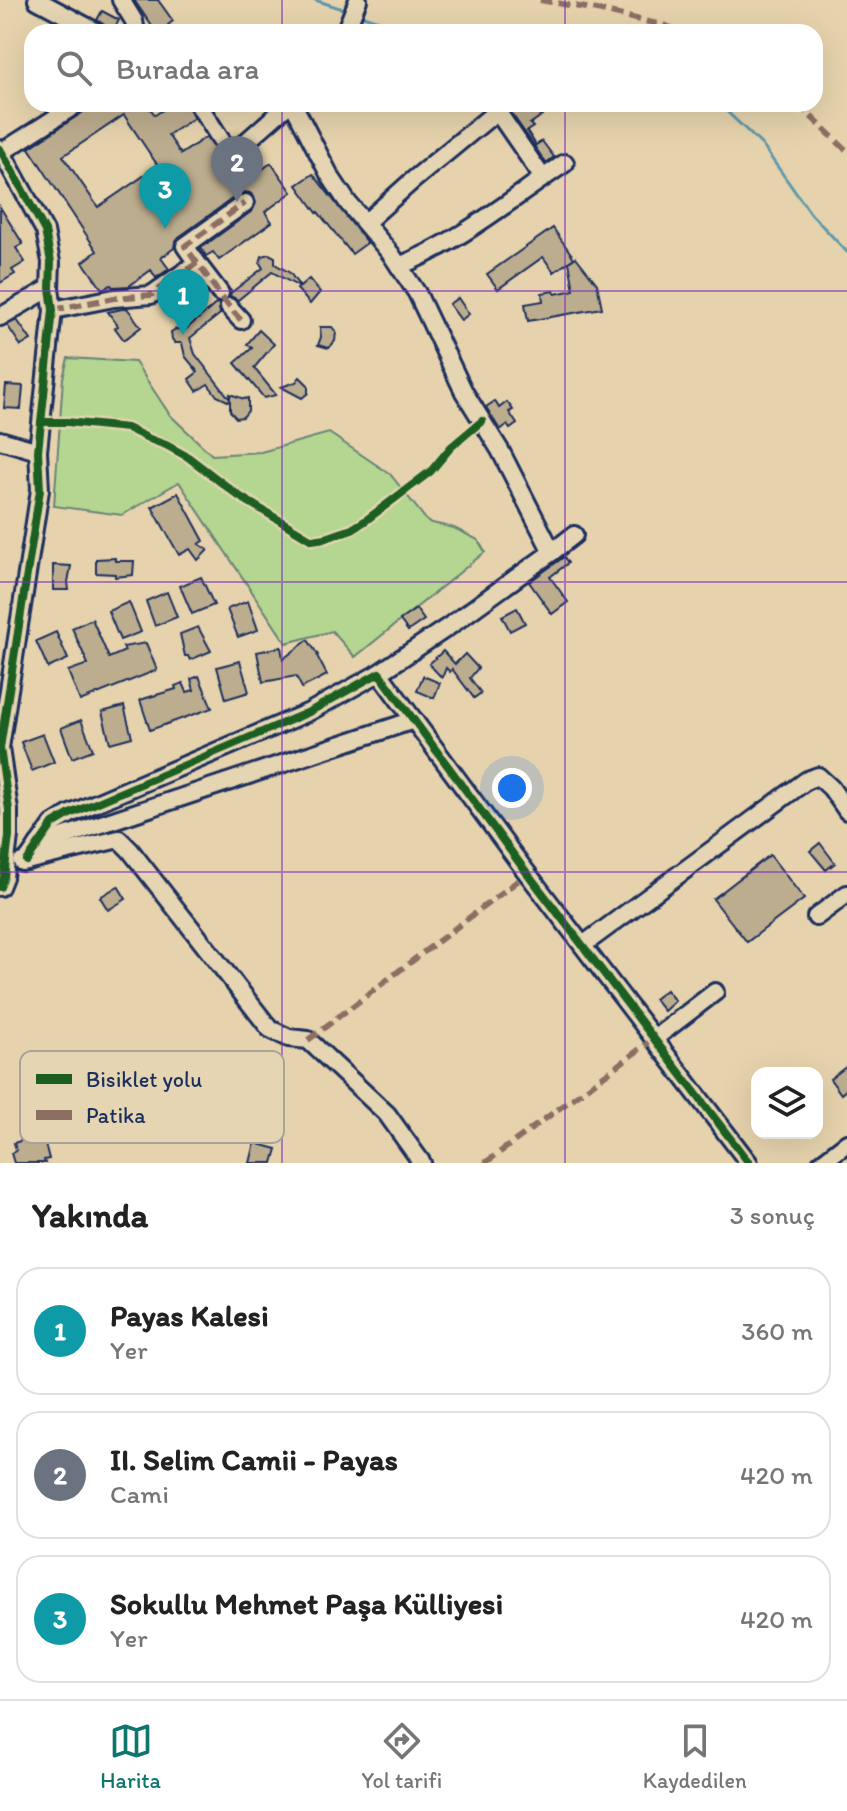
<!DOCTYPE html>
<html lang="tr">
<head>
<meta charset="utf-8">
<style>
  :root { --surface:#fff; --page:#f6f6f6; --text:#222; --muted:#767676; --line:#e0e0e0; --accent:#0f766e }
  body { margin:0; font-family:Itim,sans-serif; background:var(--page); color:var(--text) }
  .controls { position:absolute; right:24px; bottom:24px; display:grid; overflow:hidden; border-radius:16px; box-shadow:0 8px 32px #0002 }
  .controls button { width:72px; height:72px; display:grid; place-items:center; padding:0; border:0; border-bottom:2px solid var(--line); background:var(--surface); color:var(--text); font:40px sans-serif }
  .you { position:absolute; left:512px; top:788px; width:28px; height:28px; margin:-20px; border:6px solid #fff; border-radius:50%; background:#1a73e8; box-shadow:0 0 0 12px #1a73e833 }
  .badge { display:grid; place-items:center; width:52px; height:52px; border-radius:50%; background:var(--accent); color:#fff; font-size:26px; font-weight:700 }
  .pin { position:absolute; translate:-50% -66px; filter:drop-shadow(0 2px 4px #0008) }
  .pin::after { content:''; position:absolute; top:42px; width:28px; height:24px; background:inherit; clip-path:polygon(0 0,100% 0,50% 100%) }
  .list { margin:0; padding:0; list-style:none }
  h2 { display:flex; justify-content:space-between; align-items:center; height:104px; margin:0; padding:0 32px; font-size:34px }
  h2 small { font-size:26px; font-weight:400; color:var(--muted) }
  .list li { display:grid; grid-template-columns:52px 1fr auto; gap:24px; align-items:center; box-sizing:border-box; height:128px; margin:0 16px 16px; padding:0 16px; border:2px solid var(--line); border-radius:24px }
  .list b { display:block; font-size:30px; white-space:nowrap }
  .list p { margin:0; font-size:26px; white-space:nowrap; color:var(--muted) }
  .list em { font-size:26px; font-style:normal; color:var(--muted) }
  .icon { flex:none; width:44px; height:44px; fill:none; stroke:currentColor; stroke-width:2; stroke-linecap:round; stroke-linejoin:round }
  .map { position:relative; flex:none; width:847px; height:1163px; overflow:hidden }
  .search { position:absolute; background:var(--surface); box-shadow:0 8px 32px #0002; left:24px; right:24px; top:24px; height:88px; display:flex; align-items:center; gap:20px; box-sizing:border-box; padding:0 28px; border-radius:24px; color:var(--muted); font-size:30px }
  .sheet { height:536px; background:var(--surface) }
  nav { display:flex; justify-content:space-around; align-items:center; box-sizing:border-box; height:112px; border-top:2px solid var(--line); background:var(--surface); font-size:22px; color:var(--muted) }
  nav a { display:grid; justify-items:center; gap:4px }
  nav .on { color:var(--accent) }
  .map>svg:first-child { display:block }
  .green { fill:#b4d690; stroke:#688277; stroke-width:2 }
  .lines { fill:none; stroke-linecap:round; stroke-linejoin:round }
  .stream { stroke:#5e97ad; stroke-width:3 }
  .building { fill:#bdad8f; stroke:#1b2f5e; stroke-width:2; fill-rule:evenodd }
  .minor-casing { stroke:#1b2f5e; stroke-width:22 }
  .minor { stroke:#e6d5b2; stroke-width:16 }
  .quiet { stroke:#8d6e63; stroke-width:6; stroke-dasharray:12 6; stroke-linecap:butt }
  .cycleway-casing { stroke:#e6d5b2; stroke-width:13 }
  .cycleway { stroke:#1b5e20; stroke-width:8 }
  .grid { fill:none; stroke:#7b2cbf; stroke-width:2; stroke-opacity:0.55 }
  .key { fill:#e6d5b2; stroke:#a9a399; stroke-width:2 }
  .key-label { font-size:22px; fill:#1b2f5e }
</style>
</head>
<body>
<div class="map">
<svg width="847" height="1163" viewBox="0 0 847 1163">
  <rect width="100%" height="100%" fill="#e6d3ad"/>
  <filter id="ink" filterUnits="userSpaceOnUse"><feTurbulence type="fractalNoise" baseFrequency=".0125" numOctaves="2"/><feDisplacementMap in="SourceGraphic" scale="16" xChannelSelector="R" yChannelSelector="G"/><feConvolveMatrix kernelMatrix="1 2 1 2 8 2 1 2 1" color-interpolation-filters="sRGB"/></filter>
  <g filter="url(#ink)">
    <!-- green -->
    <path class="green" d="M68 358 135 362 170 415 212 455 261 452 329 433 390 474 428 522 454 528 478 540 485 552 355 657 332 631 286 643 179 482 122 515 54 506 63 378Z"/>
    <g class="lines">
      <!-- stream -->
      <g class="stream">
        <path d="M315 0 346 10"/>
        <path d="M357 14 391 25 453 32"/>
        <path d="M719 104 762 145 811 214 847 252"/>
      </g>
    </g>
    <!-- building -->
    <g class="building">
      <path d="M134 0H158L173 21 168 25 172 32H156Z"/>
      <path d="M102 11 119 20 113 31 97 20Z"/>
      <path d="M95 104H147L155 115 172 104H187L194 118 168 135 181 154 206 137 233 173 242 166 250 178 271 163 292 192 265 212 272 222 219 260 213 252 206 256 201 248 252 211 256 203 254 197 250 193 245 192 239 194 179 237 175 242 174 248 161 258 169 269 156 278 151 270 129 286 113 287 111 285 102 289 83 262 97 251 29 148ZM124 115 158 166 98 207 63 156Z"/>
      <path d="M511 104H537L544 114 530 124 533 127 527 131 536 145 542 141 554 157 546 163 507 107Z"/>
      <path d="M313 174 367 243 352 254 318 212 317 213 297 185Z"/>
      <path d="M0 207 23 244 16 248 25 262 12 270 15 274 0 283Z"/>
      <path d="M553 228 574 258 554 272 543 257 498 289 487 274Z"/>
      <path d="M269 254 275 257V264L290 273 300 287 309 279 320 292 310 304 297 289 299 287 272 272 238 300 230 296 231 291 232 292 263 268 260 263 262 256Z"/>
      <path d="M576 257 597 284 602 308 528 321 525 304 543 301 542 293 554 291 555 294 574 290 569 262Z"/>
      <path d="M458 298 469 314 461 320 449 304Z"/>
      <path d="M217 303 219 304 220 314 190 338 195 354 230 399V394L244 399 248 398V411L243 417 236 418 230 411V402L217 396 208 384 197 391 189 379 198 372 185 356 182 343H175L172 339 171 332 176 329 185 330Z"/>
      <path d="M127 308 141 327 124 340 115 328 118 326 108 312Z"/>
      <path d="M17 320 31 340 21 346 7 325Z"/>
      <path d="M320 327H332L336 332 335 341 329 348 318 345 321 337Z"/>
      <path d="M259 330 274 344 254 368 276 395 264 398 235 363 252 348 247 344Z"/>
      <path d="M300 377 308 385V393L302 398 281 387 296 382Z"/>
      <path d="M6 385 23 386 21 409 4 408Z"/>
      <path d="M495 401 499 408 507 402 513 410 509 412 517 424 510 429 507 425 500 430 486 407Z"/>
      <path d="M178 493 204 541 199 544 208 550 198 560 190 549 179 555 152 507Z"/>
      <path d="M564 557 568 563 550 577 568 602 552 614 529 582Z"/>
      <path d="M115 558V561H134L133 575 115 577V574L96 573V559Z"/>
      <path d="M53 565 71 566 68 582 69 590H53Z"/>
      <path d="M201 577 214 605 192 614 180 586Z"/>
      <path d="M167 592 177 617 155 626 146 601Z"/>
      <path d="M248 601 258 630 238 637 227 609Z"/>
      <path d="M129 602 141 632 120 640 108 611Z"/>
      <path d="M517 608 525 623 510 631 502 616Z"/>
      <path d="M416 609 424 620 408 631 400 620Z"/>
      <path d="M92 619 109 658 125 651 123 647 146 643 157 670 80 701 68 671 88 664 72 628Z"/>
      <path d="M198 627 211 651 190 660 188 656H185L180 634Z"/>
      <path d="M56 632 68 659 48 668 36 641Z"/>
      <path d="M308 640 318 655 317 656 327 675 302 688 296 676 263 682 257 652 281 647 283 659Z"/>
      <path d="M443 651 455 664 465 654 478 668 470 678 481 693 474 698 452 669 450 672 446 668 442 678 429 664Z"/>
      <path d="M240 661 249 692 226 699 217 667Z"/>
      <path d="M199 676 212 708 150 730 140 700 176 689 175 686 183 683 187 692 194 690 191 679Z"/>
      <path d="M423 676 440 683 434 698 417 691Z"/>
      <path d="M124 706 132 737 110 743 102 712Z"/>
      <path d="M81 720 93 750 72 758 61 728Z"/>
      <path d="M43 734 54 762 32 771 21 742Z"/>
      <path d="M820 843 835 863 826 870 810 851Z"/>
      <path d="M770 855 804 899 747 942 713 899Z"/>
      <path d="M118 886 126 899 108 910 100 897Z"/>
      <path d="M666 990 675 1001 664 1011 654 999Z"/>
      <path d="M847 1066V1089L841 1094 830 1079Z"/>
      <path d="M33 1137 35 1143 44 1140 49 1159 44 1160 45 1163H14L11 1153 16 1151 14 1143Z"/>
      <path d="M255 1143 277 1149 273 1163H250Z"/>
    </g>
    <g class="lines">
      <!-- minor casing -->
      <g class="minor-casing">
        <g id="minor">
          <path d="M37 0 97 32"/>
          <path d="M121 0 134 21 136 32"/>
          <path d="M345 32 358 0"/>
          <path d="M198 104 223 143C228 149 232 149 239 148L289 104"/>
          <path d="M293 104 330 176 348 203 391 254 417 293 464 392 500 450 552 552 448 627 379 673"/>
          <path d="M0 149 45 231 51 262 50 288 53 310 38 451 40 490 0 748 9 810V836L4 877 0 887"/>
          <path d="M2 152 77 104"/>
          <path d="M365 223 412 181 497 111 543 178"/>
          <path d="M197 263 185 246 245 203"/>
          <path d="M399 266C460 242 511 199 565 163"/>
          <path d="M229 307 241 320"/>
          <path d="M53 310 114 298 151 295 197 263 220 293"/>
          <path d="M0 317 50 288"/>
          <path d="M0 440 38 451"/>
          <path d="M552 552 574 535"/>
          <path d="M38 845 414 720"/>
          <path d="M27 861 53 824 70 814 309 712 379 673 521 865 749 1163"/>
          <path d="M22 862 119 839 130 850 270 1029 289 1038 308 1040 387 1114 422 1163"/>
          <path d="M816 917 847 894"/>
          <path d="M583 945 807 780 818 776 831 788 847 811"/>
          <path d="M655 1038 715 992"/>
          <path d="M821 1163 847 1143"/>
        </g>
      </g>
      <!-- minor -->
      <use href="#minor" class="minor"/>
      <!-- quiet -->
      <g class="quiet">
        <path d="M540 0 597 10 666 26 682 32"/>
        <path d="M798 104 847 151"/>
        <path d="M197 263 185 246 245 203"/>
        <path d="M53 310 114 298 151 295 197 263C212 282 224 303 241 320"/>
        <path d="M308 1040 528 873"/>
        <path d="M485 1163 655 1038"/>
      </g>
      <!-- cycleway casing -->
      <g class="cycleway-casing">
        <g id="cycleway">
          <path d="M0 149 45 231 51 262 50 288 53 310 38 451 40 490 0 748 9 810V836L4 877 0 887"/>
          <path d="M41 422H67L127 428 152 440 166 445 188 457 239 496 312 540 326 538 352 529 365 521 431 471 451 447 482 421"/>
          <path d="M27 861 53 824 70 814 309 712 379 673 521 865 749 1163"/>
        </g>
      </g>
      <!-- cycleway -->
      <use href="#cycleway" class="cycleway"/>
    </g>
  </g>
  <!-- grid -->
  <path class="grid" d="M282 0V32M565 0V32M282 104V1163M565 104V1163M0 291H847M0 582H847M0 872H847"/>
  <!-- legend -->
  <rect x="20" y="1051" width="264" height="92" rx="12" class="key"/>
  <rect x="36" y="1074" width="36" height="10" fill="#1b5e20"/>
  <rect x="36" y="1110" width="36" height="10" fill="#8d6e63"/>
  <g class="key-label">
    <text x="86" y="1087">Bisiklet yolu</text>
    <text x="86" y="1123">Patika</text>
  </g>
</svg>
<div class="controls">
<button><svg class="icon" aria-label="layers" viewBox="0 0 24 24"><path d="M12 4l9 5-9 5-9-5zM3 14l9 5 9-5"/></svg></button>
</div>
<div class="you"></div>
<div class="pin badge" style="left:183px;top:335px;background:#0f9aa8">1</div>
<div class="pin badge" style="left:237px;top:202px;background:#6b7280">2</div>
<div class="pin badge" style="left:165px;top:229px;background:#0f9aa8">3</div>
<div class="search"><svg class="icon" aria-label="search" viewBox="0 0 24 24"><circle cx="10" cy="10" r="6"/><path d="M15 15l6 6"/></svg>Burada ara</div>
</div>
<section class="sheet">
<h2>Yakında<small>3 sonuç</small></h2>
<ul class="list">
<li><span class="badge" style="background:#0f9aa8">1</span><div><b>Payas Kalesi</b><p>Yer</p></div><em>360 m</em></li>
<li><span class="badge" style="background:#6b7280">2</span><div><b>II. Selim Camii - Payas</b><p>Cami</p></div><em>420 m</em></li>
<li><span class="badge" style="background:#0f9aa8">3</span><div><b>Sokullu Mehmet Paşa Külliyesi</b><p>Yer</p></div><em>420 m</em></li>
</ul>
</section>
<nav>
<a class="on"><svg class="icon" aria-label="map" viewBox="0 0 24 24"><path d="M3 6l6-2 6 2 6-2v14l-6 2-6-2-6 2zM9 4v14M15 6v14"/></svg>Harita</a>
<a><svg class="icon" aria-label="directions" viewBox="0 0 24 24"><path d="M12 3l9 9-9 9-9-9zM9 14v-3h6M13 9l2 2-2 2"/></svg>Yol tarifi</a>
<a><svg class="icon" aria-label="saved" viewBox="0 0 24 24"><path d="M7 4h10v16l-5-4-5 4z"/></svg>Kaydedilen</a>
</nav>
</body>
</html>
